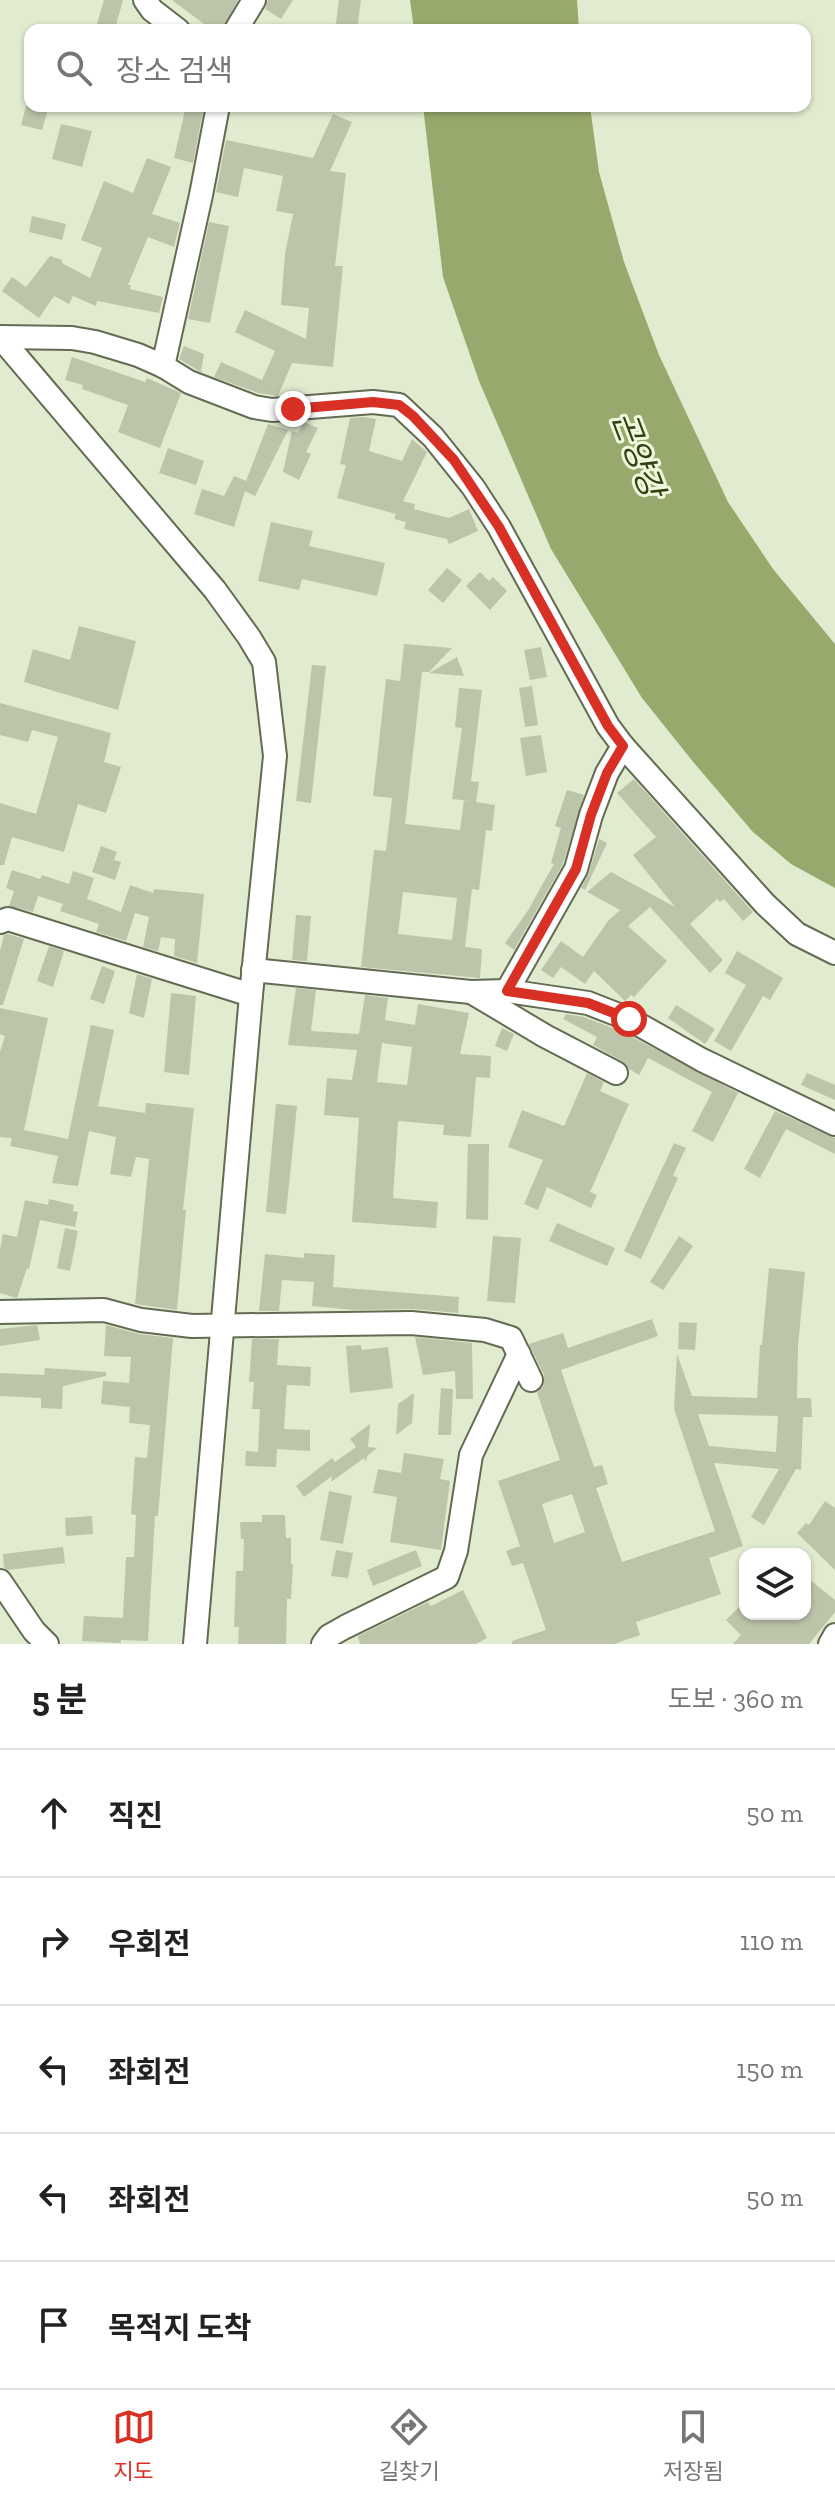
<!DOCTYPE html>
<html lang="ko">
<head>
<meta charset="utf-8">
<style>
  :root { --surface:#fff; --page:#f6f6f6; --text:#222; --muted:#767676; --line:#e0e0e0; --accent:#d93025 }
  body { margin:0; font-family:"Zilla Slab","Noto Sans KR",serif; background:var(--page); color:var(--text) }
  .controls { position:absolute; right:24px; bottom:24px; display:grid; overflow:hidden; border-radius:16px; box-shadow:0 2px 6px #0004 }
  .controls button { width:72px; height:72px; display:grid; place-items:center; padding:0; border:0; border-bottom:2px solid var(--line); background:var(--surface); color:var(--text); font:40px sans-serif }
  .stop { position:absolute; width:24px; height:24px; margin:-18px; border:6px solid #d93025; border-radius:50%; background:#fff }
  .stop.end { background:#d93025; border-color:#fff; box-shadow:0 2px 8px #0008 }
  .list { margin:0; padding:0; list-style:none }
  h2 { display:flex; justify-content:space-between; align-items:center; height:104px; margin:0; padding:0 32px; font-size:34px }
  h2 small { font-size:26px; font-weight:400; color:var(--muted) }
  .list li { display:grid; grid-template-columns:52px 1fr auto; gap:24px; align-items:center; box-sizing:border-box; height:128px; padding:0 32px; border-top:2px solid var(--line) }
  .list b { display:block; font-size:30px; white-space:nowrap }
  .list em { font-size:26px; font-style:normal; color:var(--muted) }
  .icon { flex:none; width:44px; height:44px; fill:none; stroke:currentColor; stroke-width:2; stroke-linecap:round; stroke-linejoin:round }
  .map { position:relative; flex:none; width:835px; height:1644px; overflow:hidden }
  .search { position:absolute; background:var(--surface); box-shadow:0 2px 6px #0004; left:24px; right:24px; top:24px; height:88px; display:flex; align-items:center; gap:20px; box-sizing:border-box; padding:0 28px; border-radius:16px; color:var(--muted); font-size:30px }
  .sheet { height:744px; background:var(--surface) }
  nav { display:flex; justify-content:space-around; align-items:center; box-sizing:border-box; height:112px; border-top:2px solid var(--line); background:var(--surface); font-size:22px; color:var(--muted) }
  nav a { display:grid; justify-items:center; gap:4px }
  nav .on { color:var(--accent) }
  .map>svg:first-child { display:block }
  .water { fill:#97aa6d }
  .building { fill:#bcc5aa; fill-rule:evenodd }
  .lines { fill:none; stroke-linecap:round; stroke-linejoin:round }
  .minor-casing { stroke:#636b53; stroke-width:26 }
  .minor { stroke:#fff; stroke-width:22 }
  .route { stroke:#d93025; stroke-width:10 }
  .labels { text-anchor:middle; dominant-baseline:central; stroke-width:6; stroke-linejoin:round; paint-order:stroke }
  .water-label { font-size:32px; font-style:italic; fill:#343f12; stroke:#eef8dc }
</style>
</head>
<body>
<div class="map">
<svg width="835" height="1644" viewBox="0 0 835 1644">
  <rect width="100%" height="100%" fill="#e1ebcf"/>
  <!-- water -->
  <g class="water">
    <path d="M410 0H577L579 30H414Z"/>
    <path d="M423 106H590L599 172 624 262 659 355 728 502 773 569 835 644V888L791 864 753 832 694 763 642 698 551 549 479 381 443 277Z"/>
  </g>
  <!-- building -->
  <g class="building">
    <path d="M104 0H123L115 29 97 24Z"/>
    <path d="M172 0H238L222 30H212Z"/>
    <path d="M268 0H293L281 19 265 9Z"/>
    <path d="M339 0H361L357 30H335Z"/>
    <path d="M26 106H49L42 130 21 125Z"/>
    <path d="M186 106H204L193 163 174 158Z"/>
    <path d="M333 114 352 122 330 171 346 173 335 266H343L333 367 292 363 278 396 258 393 214 377 221 362 262 380 275 351 235 332 245 310 306 339 309 308 281 305 285 254 293 214 276 211 283 176 244 168 238 197 216 192 226 140 313 158Z"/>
    <path d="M61 124 92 131 82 167 52 159Z"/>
    <path d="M147 158 171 167 152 214 180 223 174 247 148 237 128 285H131L130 289 163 297 159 313 97 301 96 306 73 296 69 304 54 296 39 318 2 291 12 277 26 287 50 256 62 260V263L90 278 102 248 81 240 104 181 133 193Z"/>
    <path d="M32 216 66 224 62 240 29 232Z"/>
    <path d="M209 222 229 226 210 323 188 319Z"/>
    <path d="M184 346 204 354 201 372 179 359Z"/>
    <path d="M72 357 145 382 147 378 181 393 160 448 118 432 128 405 82 389 83 385 65 380Z"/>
    <path d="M364 417 376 419 369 451 402 461 412 439 427 452 403 501 415 504 414 509 449 518 469 509 478 531 449 544 447 539 404 529 406 522 394 519 396 514 337 498 346 465 340 464 350 418Z"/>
    <path d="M304 422 318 428 306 452 311 454 299 480 283 472 292 431 298 433Z"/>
    <path d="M268 424 288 430 255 496 245 491 234 527 194 514 202 489 224 496 234 476 246 481Z"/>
    <path d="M168 448 204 461 196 485 159 473Z"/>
    <path d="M271 522 313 531 309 546 385 563 377 596 302 579 299 590 258 581Z"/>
    <path d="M447 568 462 580 443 603 428 590Z"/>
    <path d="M480 572 489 581 493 577 507 591 490 610 466 586Z"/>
    <path d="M79 626 136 641 118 710 24 682 33 649 70 660Z"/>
    <path d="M404 644 452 648 429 672H422L405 824 460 830 464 800 471 801 452 799 462 728 455 727 459 688 482 690 471 781 479 782 476 802 495 805 492 831 486 830 479 890 472 889 465 947 482 949 480 978 361 967 374 850 386 851 392 798 373 796 386 679 400 681ZM403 892 457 898 452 940 398 934Z"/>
    <path d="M541 647 547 677 530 680 524 650Z"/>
    <path d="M457 657 464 676 429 673Z"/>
    <path d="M312 665 326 666 311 803 296 801Z"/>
    <path d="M532 686 538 725 525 727 519 688Z"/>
    <path d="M0 703 111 733 104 762 121 767 106 813 78 804 64 852 12 837 4 865H0V803L36 814 58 737 32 730 28 742 0 735Z"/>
    <path d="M541 735 547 772 526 776 520 738Z"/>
    <path d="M634 779 753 912 743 921 724 899 720 902 717 899 690 924 723 960 710 973 650 907 628 926 667 961 634 997 631 995 625 1001 594 971 585 984 561 967 553 978 541 970 561 941 583 957 608 921 620 910 587 892 611 872 675 907 633 855 656 837 617 793Z"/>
    <path d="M567 790 584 795 563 864 514 950 505 943 527 912 554 864 551 863 561 828 555 826Z"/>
    <path d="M599 839 607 843 585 890 581 888 589 873Z"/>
    <path d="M101 846 117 852 114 860 121 862 115 880 92 872Z"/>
    <path d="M12 870 40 879 42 875 69 884 73 871 94 878 87 899 121 912 130 885 153 893 154 889 204 894 197 963 174 956 175 939 161 937 158 951 143 947 149 917 135 913 126 941 96 932 99 924 60 911 63 904 38 896 33 912 9 906 14 891 6 888Z"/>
    <path d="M296 915 311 916 307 961 292 960Z"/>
    <path d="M8 934 24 939 3 1005H0V951L4 935Z"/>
    <path d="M49 946 64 951 53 987 37 981Z"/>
    <path d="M737 951 783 978 770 1000 763 996 731 1051 714 1041 746 985 725 973Z"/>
    <path d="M102 966 115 971 104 1004 90 999Z"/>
    <path d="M137 974 152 979 144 1018 129 1013Z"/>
    <path d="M296 988 316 990 311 1031 359 1034 365 995 388 998 385 1020 415 1025 418 1004 469 1013 460 1054 491 1056 490 1078 476 1077 471 1137 443 1135 444 1125 398 1121 393 1198 438 1202 436 1228 352 1222 359 1118 324 1115 327 1078 352 1080 357 1050 288 1045ZM382 1043 412 1047 407 1085 377 1082Z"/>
    <path d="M171 993 196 996 189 1075 164 1072Z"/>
    <path d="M676 1005 715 1029 705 1044 668 1018Z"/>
    <path d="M0 1008 48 1018 24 1130 68 1139 91 1025 114 1030 98 1106 145 1113 146 1103 194 1108 183 1210H186L177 1310 135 1304 149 1159 136 1157 131 1177 110 1174 116 1137 89 1131 78 1186 52 1183 58 1156 10 1146 12 1138 0 1137V1052L5 1036 0 1034Z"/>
    <path d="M566 1014 584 1017 623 1032 738 1093 713 1142 692 1131 712 1092 648 1058 639 1075 629 1069 622 1061 593 1045 597 1037 563 1019Z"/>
    <path d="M502 1028 514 1034 507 1051 495 1046Z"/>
    <path d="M587 1073 604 1082 600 1091 629 1104 590 1192 597 1195 591 1208 547 1187 538 1210 524 1204 543 1160 508 1147 522 1110 564 1126Z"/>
    <path d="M807 1073 835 1085V1100L801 1085Z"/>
    <path d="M276 1104 297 1106 286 1214 266 1212Z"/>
    <path d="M775 1111 835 1138V1154L786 1129 760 1178 744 1169Z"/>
    <path d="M674 1143 686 1148 673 1175 678 1178 641 1259 624 1251Z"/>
    <path d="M468 1144H489L488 1220 466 1219Z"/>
    <path d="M49 1199 74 1205 73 1211 78 1212 75 1227 40 1220 29 1269 27 1268 17 1298 0 1293V1250L3 1234 17 1237 25 1200 48 1205Z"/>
    <path d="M557 1223 615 1248 607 1266 549 1241Z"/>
    <path d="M65 1228 78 1231 70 1271 57 1268Z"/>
    <path d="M493 1236 521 1238 515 1303 487 1301Z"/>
    <path d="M679 1236 693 1246 663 1290 650 1282Z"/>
    <path d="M304 1253 335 1255 333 1287 459 1297 458 1313 412 1309 354 1310 312 1306 314 1282 282 1280 279 1311H259L265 1254 304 1258Z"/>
    <path d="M769 1268 805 1272 798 1346 797 1398H811L812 1417H803L801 1470 796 1469 764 1525 751 1517 779 1469 714 1463 743 1546 709 1558 721 1594 636 1622 640 1635 614 1644H512V1641L546 1630 523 1563 512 1566 506 1551 520 1546 498 1481 560 1460 537 1392 543 1387 544 1375 529 1344 563 1333 568 1348 652 1319 658 1336 561 1370 594 1467 602 1465 608 1484 596 1488 622 1562 715 1531 674 1409 677 1354 692 1396 757 1398 760 1345H762ZM698 1414 778 1416 776 1452 709 1446ZM572 1494 585 1532 554 1543 542 1504Z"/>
    <path d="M679 1322 697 1323 695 1350 678 1349Z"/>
    <path d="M37 1325 40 1340 0 1346V1329Z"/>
    <path d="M106 1325 139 1334 173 1338 158 1516H155L148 1641 121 1640V1643L82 1641 84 1616 123 1618 126 1557H134L136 1515 131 1514 135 1457 147 1458 150 1425 129 1423 130 1407 101 1404 103 1381 129 1383 131 1357 104 1356Z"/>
    <path d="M415 1337 472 1343 473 1399H456L455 1371 423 1375Z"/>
    <path d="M252 1339H279L277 1365 311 1367 310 1386 287 1385 284 1429 310 1430V1451L277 1449 276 1467 245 1466 246 1451 258 1452 260 1409H252L254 1382H249Z"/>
    <path d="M361 1345 362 1350 388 1347 393 1388 350 1393 346 1346Z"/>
    <path d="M45 1368 106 1372V1376L63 1386 62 1409 41 1408V1398L0 1396V1373L44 1375Z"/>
    <path d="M441 1388 453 1389 451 1435H438Z"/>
    <path d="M414 1393 412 1423 396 1435 398 1404Z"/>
    <path d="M370 1424 368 1447 377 1448 367 1456 366 1462 364 1458 331 1482 332 1476 304 1497 296 1486 332 1458 335 1462 356 1447 350 1439Z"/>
    <path d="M404 1453 444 1459 440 1479 450 1481 441 1550 390 1542 397 1497 373 1493 378 1469 401 1473Z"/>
    <path d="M329 1491 352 1496 343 1544 320 1540Z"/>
    <path d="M825 1501 835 1508V1570L797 1533 806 1523 809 1525Z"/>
    <path d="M262 1515H285L286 1538H291V1564L293 1565 291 1599H287L286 1644H238L239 1627H234L236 1571H243L244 1539H241L240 1522H262Z"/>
    <path d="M92 1516 93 1534 66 1536 65 1518Z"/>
    <path d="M63 1547 65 1563 8 1570 4 1568 3 1554Z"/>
    <path d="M336 1550 353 1553 348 1578 331 1576Z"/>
    <path d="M416 1550 422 1566 373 1586 367 1570Z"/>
    <path d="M805 1576 835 1600V1612L809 1644H733L741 1635 726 1620 745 1601V1614H805Z"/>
    <path d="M463 1590 487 1638 476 1644H360L358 1636 428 1602 431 1606Z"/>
  </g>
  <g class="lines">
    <!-- minor casing -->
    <g class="minor-casing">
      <g id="minor">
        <path d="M145 0 152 10 178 30"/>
        <path d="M236 30 254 0"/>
        <path d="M0 337 215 590 249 637 264 662 275 756 251 995 195 1644"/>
        <path d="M0 337 72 338 95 342 138 355 163 366 189 382 254 407 272 410 373 402 399 405 433 437 473 487 499 527 608 726 623 746 765 904 797 934 835 953"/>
        <path d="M163 366 201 195 218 106"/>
        <path d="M0 922 8 919 251 995"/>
        <path d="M253 970 471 992 507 991 588 1003 629 1019 702 1060 835 1124"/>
        <path d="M507 991 576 869 591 815 607 773 623 746"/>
        <path d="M473 993 545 1036 616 1073"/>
        <path d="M0 1312 104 1310 141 1320 192 1326 411 1323 485 1330 511 1338 531 1380"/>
        <path d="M0 1581 34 1631 47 1644"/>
        <path d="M323 1644 329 1636 345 1627 447 1577 456 1551 471 1455 519 1354"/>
        <path d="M830 1644 835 1635"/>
      </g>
    </g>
    <!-- minor -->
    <use href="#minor" class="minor"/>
  </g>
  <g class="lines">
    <!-- route -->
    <path class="route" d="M293 409 373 402 399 405 413 416 454 460 499 527 608 726 623 746 607 773 591 815 576 869 507 991 588 1003 629 1019"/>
  </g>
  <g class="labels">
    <!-- water labels -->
    <g class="water-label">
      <text transform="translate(638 454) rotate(69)">곤양강</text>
    </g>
  </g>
</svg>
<div class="controls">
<button><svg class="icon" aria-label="layers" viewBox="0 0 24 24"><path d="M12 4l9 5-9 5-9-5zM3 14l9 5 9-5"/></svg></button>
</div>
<div class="stop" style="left:629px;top:1019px"></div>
<div class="stop end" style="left:293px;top:409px"></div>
<div class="search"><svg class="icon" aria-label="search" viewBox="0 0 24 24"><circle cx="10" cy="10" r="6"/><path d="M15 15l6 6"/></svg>장소 검색</div>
</div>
<section class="sheet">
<h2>5 분<small>도보 · 360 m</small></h2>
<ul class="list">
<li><svg class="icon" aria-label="ahead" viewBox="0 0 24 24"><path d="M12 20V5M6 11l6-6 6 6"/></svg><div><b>직진</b></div><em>50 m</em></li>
<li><svg class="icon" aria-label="right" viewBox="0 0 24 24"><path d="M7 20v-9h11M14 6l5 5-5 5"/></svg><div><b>우회전</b></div><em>110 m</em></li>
<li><svg class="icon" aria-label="left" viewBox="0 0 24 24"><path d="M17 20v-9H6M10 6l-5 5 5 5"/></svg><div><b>좌회전</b></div><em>150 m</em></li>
<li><svg class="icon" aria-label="left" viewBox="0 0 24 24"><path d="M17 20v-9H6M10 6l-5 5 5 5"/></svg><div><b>좌회전</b></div><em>50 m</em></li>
<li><svg class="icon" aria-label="arrive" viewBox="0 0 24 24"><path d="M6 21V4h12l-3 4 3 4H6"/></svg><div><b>목적지 도착</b></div></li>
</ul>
</section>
<nav>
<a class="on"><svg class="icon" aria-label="map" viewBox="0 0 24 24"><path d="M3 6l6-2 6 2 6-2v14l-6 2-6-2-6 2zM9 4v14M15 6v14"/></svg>지도</a>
<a><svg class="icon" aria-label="directions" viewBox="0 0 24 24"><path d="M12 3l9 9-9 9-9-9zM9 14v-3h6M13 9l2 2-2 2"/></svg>길찾기</a>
<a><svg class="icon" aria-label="saved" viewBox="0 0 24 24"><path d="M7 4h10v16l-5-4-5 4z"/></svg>저장됨</a>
</nav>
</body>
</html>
